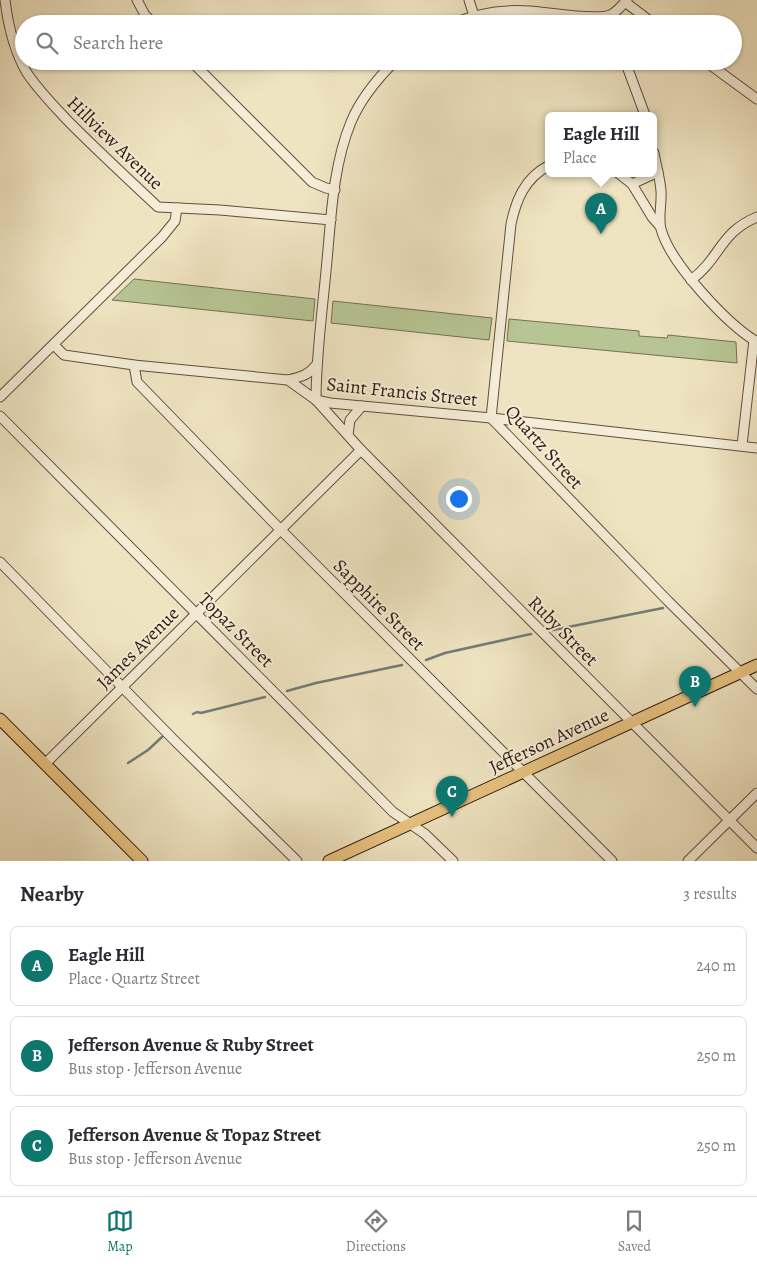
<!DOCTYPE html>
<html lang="en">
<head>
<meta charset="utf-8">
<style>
  :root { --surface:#fff; --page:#f7f7f7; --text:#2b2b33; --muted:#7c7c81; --line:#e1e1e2; --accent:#0f766e }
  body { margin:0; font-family:Alegreya,serif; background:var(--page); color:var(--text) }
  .you { position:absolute; left:458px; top:498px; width:18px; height:18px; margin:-12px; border:4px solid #fff; border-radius:50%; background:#1a73e8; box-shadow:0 0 0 8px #1a73e833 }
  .badge { display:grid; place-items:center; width:32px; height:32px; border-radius:50%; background:var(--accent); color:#fff; font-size:16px; font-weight:700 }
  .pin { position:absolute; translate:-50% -41px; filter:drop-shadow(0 1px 2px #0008) }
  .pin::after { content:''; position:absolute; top:26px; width:18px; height:15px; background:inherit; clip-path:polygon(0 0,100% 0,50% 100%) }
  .popup { position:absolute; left:545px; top:112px; width:112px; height:65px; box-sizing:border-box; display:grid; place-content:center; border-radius:8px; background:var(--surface); filter:drop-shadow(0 1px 4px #0005); font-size:16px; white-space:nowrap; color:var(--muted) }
  .popup b { font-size:19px; color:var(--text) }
  .popup::after { content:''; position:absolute; left:50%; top:100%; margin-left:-10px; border:10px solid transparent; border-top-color:var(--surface) }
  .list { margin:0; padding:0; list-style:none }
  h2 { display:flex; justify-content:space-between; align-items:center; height:65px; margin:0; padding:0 20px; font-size:21px }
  h2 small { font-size:16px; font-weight:400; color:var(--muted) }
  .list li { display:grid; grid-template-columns:32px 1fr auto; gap:15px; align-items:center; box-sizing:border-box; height:80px; margin:0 10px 10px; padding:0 10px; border:1px solid var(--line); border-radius:8px }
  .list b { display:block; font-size:19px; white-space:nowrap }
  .list p { margin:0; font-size:16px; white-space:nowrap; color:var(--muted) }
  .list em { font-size:16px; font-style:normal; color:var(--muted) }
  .icon { flex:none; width:28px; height:28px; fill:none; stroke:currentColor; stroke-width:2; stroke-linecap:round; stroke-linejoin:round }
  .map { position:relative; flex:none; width:757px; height:861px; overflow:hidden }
  .search { position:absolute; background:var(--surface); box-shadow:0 1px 4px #0004; left:15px; right:15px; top:15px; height:55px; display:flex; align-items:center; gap:12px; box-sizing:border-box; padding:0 18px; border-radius:28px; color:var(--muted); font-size:19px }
  .sheet { height:335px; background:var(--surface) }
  nav { display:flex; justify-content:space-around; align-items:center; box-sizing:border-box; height:70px; border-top:1px solid var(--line); background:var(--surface); font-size:14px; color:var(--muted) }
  nav a { display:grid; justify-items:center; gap:2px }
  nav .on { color:var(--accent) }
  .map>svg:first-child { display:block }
  .green { fill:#b7c594; stroke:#747053 }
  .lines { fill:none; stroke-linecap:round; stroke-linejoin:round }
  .stream { stroke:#717d77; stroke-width:2.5 }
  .minor-casing { stroke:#604e3e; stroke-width:11 }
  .major-casing { stroke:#301c12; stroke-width:13 }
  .minor { stroke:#f5edd7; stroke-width:9 }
  .major { stroke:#e8c280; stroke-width:11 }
  .labels { text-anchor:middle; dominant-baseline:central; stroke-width:4; stroke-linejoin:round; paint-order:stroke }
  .street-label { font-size:19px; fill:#301c12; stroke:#f5edd7 }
</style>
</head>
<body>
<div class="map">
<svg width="757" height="861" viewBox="0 0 757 861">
  <rect width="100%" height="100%" fill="#efe4c1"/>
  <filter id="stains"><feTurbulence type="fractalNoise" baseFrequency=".004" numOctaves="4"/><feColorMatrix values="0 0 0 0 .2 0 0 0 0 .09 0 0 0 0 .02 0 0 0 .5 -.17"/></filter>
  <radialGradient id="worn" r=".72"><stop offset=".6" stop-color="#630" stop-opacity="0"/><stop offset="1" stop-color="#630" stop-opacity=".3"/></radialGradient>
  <!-- green -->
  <g class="green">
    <path d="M134 279 315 299 313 321 112 300Z"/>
    <path d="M333 301 492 318 489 340 331 323Z"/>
    <path d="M509 319 639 331V336L667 338 668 335 736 342 737 363 507 341Z"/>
  </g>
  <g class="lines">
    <!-- stream -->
    <g class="stream">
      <path d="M553 630 663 608"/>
      <path d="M426 660 445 653 531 634"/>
      <path d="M287 691 316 683 402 665"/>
      <path d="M193 714 197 712 201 713 265 697"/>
      <path d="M128 763 148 750 162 737"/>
    </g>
    <!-- minor casing -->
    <g class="minor-casing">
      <g id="minor">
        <path d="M5 0C8 25 14 51 27 73 39 91 54 106 69 122 98 151 128 179 158 207L220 210 331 220"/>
        <path d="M137 0 145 15 154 24"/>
        <path d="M469 0 474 16"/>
        <path d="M625 2 654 24"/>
        <path d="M451 24C475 14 503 9 530 11 548 12 595 21 610 15 617 12 622 5 627 0"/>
        <path d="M191 61 312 182 326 188 335 190"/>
        <path d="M625 61 645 115"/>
        <path d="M705 61 757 99"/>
        <path d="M654 153C656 165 660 178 661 191 662 203 658 217 661 229 670 263 727 324 757 342"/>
        <path d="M548 166C525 178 516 200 511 224L491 418 668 601 757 689"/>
        <path d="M618 173 632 184 652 217 660 226"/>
        <path d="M632 184 658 172"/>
        <path d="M691 280C720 259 720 232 757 217"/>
        <path d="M54 345 64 355 134 365 288 380 316 400 330 403 491 418 757 448"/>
        <path d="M134 365 137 382 272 521 612 861"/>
        <path d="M288 380C301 377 309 375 317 364"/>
        <path d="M0 397 162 237 175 221 177 208"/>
        <path d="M316 400 361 450 757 848"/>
        <path d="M316 400C316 357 322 314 326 271 331 222 332 168 351 122 361 98 377 79 395 61"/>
        <path d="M0 416 393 812 425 834 453 861"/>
        <path d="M348 435 350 420 362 406"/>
        <path d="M742 445 754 340"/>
        <path d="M0 562 173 739 297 861"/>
        <path d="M45 764 361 450"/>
        <path d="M688 861 757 793"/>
      </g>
    </g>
    <!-- major casing -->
    <g class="major-casing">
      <g id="major">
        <path d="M0 719 142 861"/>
        <path d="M329 861 757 665"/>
      </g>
    </g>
    <!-- minor -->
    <use href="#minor" class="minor"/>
    <!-- major -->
    <use href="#major" class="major"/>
  </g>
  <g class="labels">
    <!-- street labels -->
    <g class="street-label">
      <text transform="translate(115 143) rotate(44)">Hillview Avenue</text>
      <text transform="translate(402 392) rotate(6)">Saint Francis Street</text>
      <text transform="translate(544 447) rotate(48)">Quartz Street</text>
      <text transform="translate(379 605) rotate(45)">Sapphire Street</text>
      <text transform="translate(236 630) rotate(45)">Topaz Street</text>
      <text transform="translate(563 631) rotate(45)">Ruby Street</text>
      <text transform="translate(138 648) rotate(-45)">James Avenue</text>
      <text transform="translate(549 741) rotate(-25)">Jefferson Avenue</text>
    </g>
  </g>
  <rect width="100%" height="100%" filter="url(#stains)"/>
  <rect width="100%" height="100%" fill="url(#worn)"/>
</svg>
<div class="you"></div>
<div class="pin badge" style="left:601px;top:234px">A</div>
<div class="popup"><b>Eagle Hill</b>Place</div>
<div class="pin badge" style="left:695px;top:707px">B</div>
<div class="pin badge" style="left:452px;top:817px">C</div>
<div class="search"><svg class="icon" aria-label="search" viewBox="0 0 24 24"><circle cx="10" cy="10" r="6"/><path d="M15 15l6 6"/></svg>Search here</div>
</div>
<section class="sheet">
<h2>Nearby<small>3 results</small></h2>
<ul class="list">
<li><span class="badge">A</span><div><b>Eagle Hill</b><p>Place · Quartz Street</p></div><em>240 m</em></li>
<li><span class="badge">B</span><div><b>Jefferson Avenue &amp; Ruby Street</b><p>Bus stop · Jefferson Avenue</p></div><em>250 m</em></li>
<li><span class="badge">C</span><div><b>Jefferson Avenue &amp; Topaz Street</b><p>Bus stop · Jefferson Avenue</p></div><em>250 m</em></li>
</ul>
</section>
<nav>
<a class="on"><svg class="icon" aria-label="map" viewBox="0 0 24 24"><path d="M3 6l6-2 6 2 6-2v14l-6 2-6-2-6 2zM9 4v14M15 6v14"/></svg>Map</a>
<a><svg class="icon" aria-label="directions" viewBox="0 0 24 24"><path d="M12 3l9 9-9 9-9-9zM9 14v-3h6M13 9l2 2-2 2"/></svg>Directions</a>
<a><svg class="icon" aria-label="saved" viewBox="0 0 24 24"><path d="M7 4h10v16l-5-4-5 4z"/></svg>Saved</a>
</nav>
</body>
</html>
